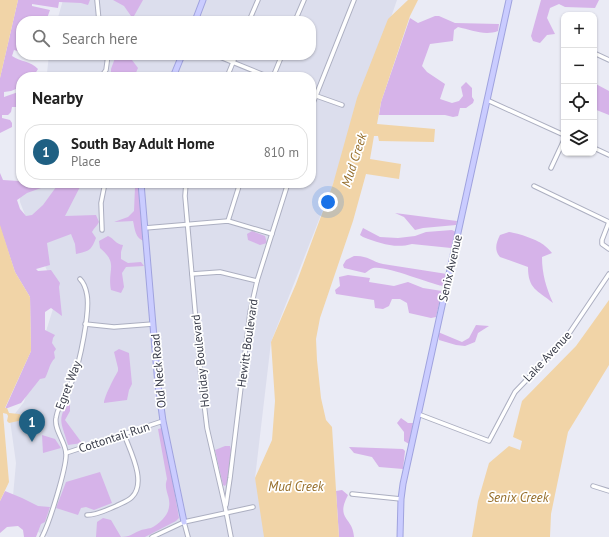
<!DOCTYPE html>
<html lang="en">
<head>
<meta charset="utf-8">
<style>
  :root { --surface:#fff; --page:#f6f6f6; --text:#222; --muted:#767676; --line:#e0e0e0; --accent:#1f6083 }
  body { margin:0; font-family:"PT Sans",sans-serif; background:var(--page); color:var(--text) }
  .controls { position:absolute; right:12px; top:12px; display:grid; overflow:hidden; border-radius:8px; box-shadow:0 1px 3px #0004 }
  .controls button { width:36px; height:36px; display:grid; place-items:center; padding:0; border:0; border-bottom:1px solid var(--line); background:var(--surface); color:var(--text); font:20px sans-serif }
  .you { position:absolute; left:328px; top:202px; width:14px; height:14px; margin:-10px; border:3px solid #fff; border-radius:50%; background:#1a73e8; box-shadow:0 0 0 6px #1a73e833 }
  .badge { display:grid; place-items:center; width:26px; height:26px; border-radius:50%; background:var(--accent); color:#fff; font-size:13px; font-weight:700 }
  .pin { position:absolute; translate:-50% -33px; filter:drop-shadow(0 1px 2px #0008) }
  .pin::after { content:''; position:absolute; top:21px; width:14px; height:12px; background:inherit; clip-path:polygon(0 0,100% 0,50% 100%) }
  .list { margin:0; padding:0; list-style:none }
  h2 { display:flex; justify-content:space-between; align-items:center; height:52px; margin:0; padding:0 16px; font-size:17px }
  h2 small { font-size:13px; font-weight:400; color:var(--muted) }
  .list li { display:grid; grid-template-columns:26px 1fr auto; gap:12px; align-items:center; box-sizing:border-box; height:56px; margin:0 8px 8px; padding:0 8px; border:1px solid var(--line); border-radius:16px }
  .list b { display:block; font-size:15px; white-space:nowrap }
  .list p { margin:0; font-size:13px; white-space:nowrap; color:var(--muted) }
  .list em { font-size:13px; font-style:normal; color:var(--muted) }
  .icon { flex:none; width:22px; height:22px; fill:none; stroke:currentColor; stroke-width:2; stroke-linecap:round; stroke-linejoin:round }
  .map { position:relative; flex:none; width:609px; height:537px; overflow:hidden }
  .search { position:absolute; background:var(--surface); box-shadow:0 1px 3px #0004; left:16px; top:16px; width:300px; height:44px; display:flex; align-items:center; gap:10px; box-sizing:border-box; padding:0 14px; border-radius:16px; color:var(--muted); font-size:15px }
  .panel { position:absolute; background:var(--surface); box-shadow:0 1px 3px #0004; left:16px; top:72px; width:300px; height:116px; border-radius:16px }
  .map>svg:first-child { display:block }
  .residential { fill:#dcdeed }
  .green { fill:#d6b3e9 }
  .water { fill:#f1d4a7 }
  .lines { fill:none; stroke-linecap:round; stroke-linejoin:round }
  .street-casing { stroke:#acafc1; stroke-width:5.5 }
  .secondary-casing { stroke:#a0a3de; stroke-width:7 }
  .street { stroke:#fff; stroke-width:3.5 }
  .secondary { stroke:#caccff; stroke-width:5 }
  .labels { text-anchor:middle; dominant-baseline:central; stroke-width:3.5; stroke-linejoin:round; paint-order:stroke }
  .street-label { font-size:12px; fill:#383b49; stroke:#fff }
  .water-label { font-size:13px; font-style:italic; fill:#956d29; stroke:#fff }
</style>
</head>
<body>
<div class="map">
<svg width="609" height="537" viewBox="0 0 609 537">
  <rect width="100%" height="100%" fill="#eaebf5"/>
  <!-- residential -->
  <path class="residential" d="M63 0H397L333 184 271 342 255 478 270 537H48L11 518 16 463 10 420 24 402 57 296 20 202 16 135 21 125V183H311V77H45L47 73 49 55H311V21H57Z"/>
  <!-- green -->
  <g class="green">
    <path d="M18 0H90L88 5 81 3 59 2 58 8 32 4V6L50 10 46 21H21V52L14 50 12 56C21 62 31 61 38 69L33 77H21V87L11 91 4 92V97L21 91V107H12L11 112 8 115H2V118L10 120 12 123V127L0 133V78Z"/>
    <path d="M113 0H143L134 16H131L124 6Z"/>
    <path d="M541 0H599L595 8 565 7 559 4 550 8 547 18 555 34 547 35 540 43 533 41 531 36Z"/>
    <path d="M435 16H439L455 23 499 24 498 31C485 36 471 30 458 27L454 30 453 41 430 44 422 66 427 72 445 84 440 99 452 103 459 101 463 96 461 87 466 82 472 88V97L474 100 473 103 466 108H460L458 116 453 117 445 115H379L381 102 410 18 418 23Z"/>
    <path d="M115 58 132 60 138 68 134 77H117L111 73V69Z"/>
    <path d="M594 83 609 91V115L594 109Z"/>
    <path d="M0 173 3 180 19 181C24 185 31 184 38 184L41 188 27 193 17 200 20 209 26 216 32 215 43 205 59 183H82L65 216 96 215 99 222C97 226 94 228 92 232L96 238C91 251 89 251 76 254L75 244 71 234 47 243 50 265 36 269 38 271 51 270 60 283 59 287 62 316 51 308 45 312V330L55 335 53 338 52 343 56 349 54 352 55 358C49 364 49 371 45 378L40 379 21 403 5 409 31 351 30 297 15 272 0 227Z"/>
    <path d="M139 186 145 241C135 239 135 229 133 221L114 222 128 217 134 211 135 187Z"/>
    <path d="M395 213 457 221 456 225 423 228 415 230 404 217Z"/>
    <path d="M363 228 380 237 398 238 415 236 426 232 452 230 456 232 451 248 412 244C395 249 379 243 363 237L360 235Z"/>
    <path d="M252 231 265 236 267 243 260 245 248 240 247 234Z"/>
    <path d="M509 232C518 233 539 240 545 246 548 248 550 251 552 253L542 257C542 274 546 287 553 303 537 290 528 289 528 267L500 257C494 250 496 243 500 235Z"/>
    <path d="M108 236C115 239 115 244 123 245L121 252V259L128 263 141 262 144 266 126 267 122 273 124 287 121 293 111 290C107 269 119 264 100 248L99 241Z"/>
    <path d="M354 256C367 255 371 261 383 264L447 274 443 286C427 283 386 265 373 268 370 269 367 272 365 273L344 268 343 265 346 260Z"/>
    <path d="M348 275 370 278 369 282 394 286 408 282 423 288 442 291 436 317 431 318 409 313 407 303 400 299H392L389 306 383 309 375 308 374 300 336 294 335 290 340 286 339 277Z"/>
    <path d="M476 325 489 326 478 333 475 342 465 346 456 345 439 340 438 332 462 342 469 338Z"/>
    <path d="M119 349 129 353 132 384 129 390 127 400 104 403C104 397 114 378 118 371V368L114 352Z"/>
    <path d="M70 402V411L65 420 82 443 68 445C63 426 55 418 70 402Z"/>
    <path d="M401 418 408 423H413L409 444 404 441V432L397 423Z"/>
    <path d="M162 428 170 466 179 518 176 521 145 537H96L97 522 103 518 111 520 121 537C129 537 132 534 139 531 143 529 147 529 151 528 159 524 168 516 169 507 171 496 163 490 167 479L158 429Z"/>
    <path d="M42 435 55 439 61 448 43 453Z"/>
    <path d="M225 446H230L231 450 227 483 225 486 223 485 215 450Z"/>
    <path d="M349 447 403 449 405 451 403 469 379 467 372 457 354 453Z"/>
    <path d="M100 472 112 503 94 510 86 507 81 508 78 515 56 508 66 482Z"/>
    <path d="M342 490 348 495C335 520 353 517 354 537H339L336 491Z"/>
    <path d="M5 491 22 498 38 506 50 507 45 522 41 524 36 537H24L23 530 18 526 7 527 0 533V501Z"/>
  </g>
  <!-- water -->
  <g class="water">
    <path d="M0 0H18L0 78Z"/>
    <path d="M408 0H418L410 16 381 102 377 124 435 129 434 142 379 141 378 136H374L370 159 401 164 399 179 366 174 353 221 320 318 316 339 317 360 321 398 326 420 332 427 339 537H264L255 478 272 440 275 401 271 342 296 284 333 184 357 98 388 19Z"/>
    <path d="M0 225 15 272 30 297 31 351 5 408H7L9 413 19 414 23 416V420L9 423 7 421 8 416 7 414 3 413 9 482 0 501Z"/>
    <path d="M609 300V365L568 432 551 514 550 537H472L478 501 489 463 509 446 520 450 522 441 513 437 522 401 576 346Z"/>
  </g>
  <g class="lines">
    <!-- street casing -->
    <g class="street-casing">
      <g id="street">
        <path d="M97 0 99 21"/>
        <path d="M138 21 142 20"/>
        <path d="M249 21 258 0"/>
        <path d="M295 21 304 0"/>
        <path d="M594 53 609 60"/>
        <path d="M215 55 269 77"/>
        <path d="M105 74 110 77"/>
        <path d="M101 77 106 70 108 55"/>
        <path d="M227 77 236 55"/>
        <path d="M273 77 282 55"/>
        <path d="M311 94 342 105"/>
        <path d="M487 100 564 135"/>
        <path d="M311 108 354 0"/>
        <path d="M594 148 609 155"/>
        <path d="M551 168 564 140"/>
        <path d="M186 183 185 196 201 378 207 428 225 506 231 537"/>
        <path d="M534 186 609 222"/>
        <path d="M228 221 240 183"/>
        <path d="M609 222 602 240V244L609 249"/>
        <path d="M145 228 228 221 272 234"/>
        <path d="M102 230 101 203 105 183"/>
        <path d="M192 274 220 272 257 281"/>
        <path d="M85 324 114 327 153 324"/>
        <path d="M418 414 489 441 515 392 564 341 609 274"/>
        <path d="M66 453 163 421"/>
        <path d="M593 486 609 491"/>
        <path d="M352 494 401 499"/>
        <path d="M226 505 230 478 250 312 257 281 288 183"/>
        <path d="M87 515C98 515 106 510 116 506 122 503 128 501 132 497 147 482 130 451 124 434"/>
        <path d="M184 522 188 537"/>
        <path d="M42 537C49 524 67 467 66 453 65 441 54 430 56 418 58 404 68 391 73 379 80 362 90 312 87 295 86 289 84 283 80 279"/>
        <path d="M152 537 184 522 253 507"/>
      </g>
    </g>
    <!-- secondary casing -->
    <g class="secondary-casing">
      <g id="secondary">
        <path d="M195 21 203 0"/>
        <path d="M173 77 182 55"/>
        <path d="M141 183 158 385 163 421 184 522"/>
        <path d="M400 537 401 499 403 484 509 0"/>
      </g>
    </g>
    <!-- street -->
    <use href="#street" class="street"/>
    <!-- secondary -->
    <use href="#secondary" class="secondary"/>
  </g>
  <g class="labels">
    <!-- street labels -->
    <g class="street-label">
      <text transform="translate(450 268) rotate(-77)">Senix Avenue</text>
      <text transform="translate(247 343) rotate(-82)">Hewitt Boulevard</text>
      <text transform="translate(547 356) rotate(-47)">Lake Avenue</text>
      <text transform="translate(200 361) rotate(-96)">Holiday Boulevard</text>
      <text transform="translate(158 371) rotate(-95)">Old Neck Road</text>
      <text transform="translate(68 385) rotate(-69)">Egret Way</text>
      <text transform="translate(114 437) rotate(-18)">Cottontail Run</text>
    </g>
    <!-- water labels -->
    <g class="water-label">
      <text transform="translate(354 160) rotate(-72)">Mud Creek</text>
      <text x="296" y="486">Mud Creek</text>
      <text x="518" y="497">Senix Creek</text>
    </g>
  </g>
</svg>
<div class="controls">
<button>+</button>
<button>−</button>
<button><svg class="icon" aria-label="locate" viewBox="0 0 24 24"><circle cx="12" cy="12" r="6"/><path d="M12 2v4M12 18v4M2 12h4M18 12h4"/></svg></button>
<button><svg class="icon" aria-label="layers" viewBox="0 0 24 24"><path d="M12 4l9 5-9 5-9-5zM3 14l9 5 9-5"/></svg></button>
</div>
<div class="you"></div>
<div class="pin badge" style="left:32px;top:442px">1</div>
<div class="search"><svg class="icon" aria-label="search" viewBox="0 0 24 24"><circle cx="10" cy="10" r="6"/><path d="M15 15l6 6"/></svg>Search here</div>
<section class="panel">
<h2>Nearby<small></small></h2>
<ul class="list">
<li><span class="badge">1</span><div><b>South Bay Adult Home</b><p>Place</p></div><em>810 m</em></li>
</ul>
</section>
</div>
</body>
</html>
